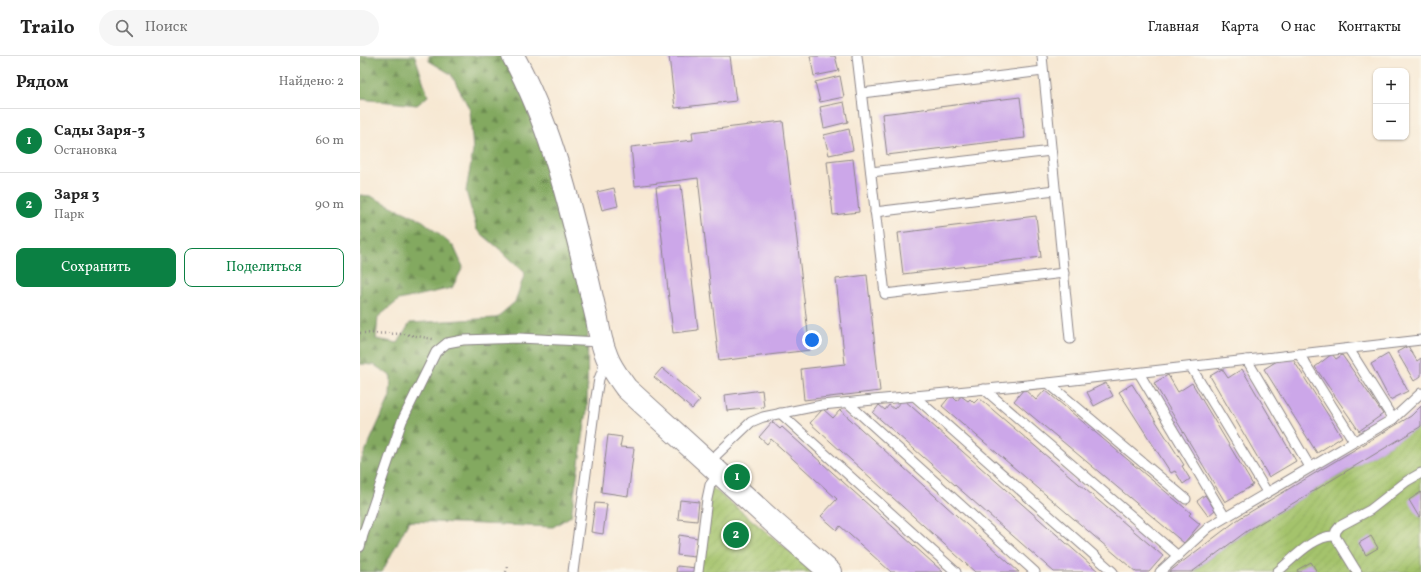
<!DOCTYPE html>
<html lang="ru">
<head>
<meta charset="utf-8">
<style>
  :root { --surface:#fff; --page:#f6f6f6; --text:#222; --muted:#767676; --line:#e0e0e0; --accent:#0b8043 }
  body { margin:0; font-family:Vollkorn,serif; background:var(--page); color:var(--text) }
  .controls { position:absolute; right:12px; top:12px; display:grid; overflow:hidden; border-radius:8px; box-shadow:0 1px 3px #0004 }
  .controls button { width:36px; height:36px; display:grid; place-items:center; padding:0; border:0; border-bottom:1px solid var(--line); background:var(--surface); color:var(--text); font:20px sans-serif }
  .you { position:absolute; left:452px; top:284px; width:14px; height:14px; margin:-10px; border:3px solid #fff; border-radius:50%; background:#1a73e8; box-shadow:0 0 0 6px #1a73e833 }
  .badge { display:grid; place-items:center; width:26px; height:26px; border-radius:50%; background:var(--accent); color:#fff; font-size:13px; font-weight:700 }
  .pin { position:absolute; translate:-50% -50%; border:2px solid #fff; box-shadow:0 1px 4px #0006 }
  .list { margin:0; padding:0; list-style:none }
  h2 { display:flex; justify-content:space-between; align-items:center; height:52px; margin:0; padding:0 16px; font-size:17px }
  h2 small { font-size:13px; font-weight:400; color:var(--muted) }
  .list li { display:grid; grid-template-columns:26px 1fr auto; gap:12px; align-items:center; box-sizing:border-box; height:64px; padding:0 16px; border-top:1px solid var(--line) }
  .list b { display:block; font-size:15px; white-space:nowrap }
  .list p { margin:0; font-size:13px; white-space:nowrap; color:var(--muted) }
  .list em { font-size:13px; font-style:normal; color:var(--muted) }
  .actions { display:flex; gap:8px; padding:12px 16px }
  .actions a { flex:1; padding:9px 0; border:1px solid var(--accent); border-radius:8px; text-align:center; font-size:14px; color:var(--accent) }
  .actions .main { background:var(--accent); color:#fff }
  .icon { flex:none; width:22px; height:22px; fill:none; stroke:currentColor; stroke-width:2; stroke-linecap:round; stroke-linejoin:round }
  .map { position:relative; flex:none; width:1061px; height:516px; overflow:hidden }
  header { display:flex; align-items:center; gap:24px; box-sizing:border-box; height:56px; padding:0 20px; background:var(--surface); border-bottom:1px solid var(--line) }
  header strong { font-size:19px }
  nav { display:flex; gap:22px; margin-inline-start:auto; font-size:14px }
  .search { width:280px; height:36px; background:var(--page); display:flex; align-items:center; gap:10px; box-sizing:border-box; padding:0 14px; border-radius:22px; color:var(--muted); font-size:15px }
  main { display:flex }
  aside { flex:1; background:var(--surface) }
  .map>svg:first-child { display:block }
  .forest { fill:url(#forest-firs); stroke:#52664e }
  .garden { fill:url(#garden-furrows); stroke:#637254 }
  .building { fill:#cca7e9 }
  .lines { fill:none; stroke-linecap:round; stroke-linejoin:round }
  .lane-casing { stroke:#8c8587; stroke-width:11 }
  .secondary-casing { stroke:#8c8587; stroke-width:24 }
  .path { stroke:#8c8587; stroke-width:2.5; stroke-dasharray:1 3; stroke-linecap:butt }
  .lane { stroke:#fff; stroke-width:9 }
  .secondary { stroke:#fff; stroke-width:22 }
</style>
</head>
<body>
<header>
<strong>Trailo</strong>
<div class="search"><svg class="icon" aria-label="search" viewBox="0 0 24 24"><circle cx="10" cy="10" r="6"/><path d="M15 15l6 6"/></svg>Поиск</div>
<nav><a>Главная</a><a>Карта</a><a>О нас</a><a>Контакты</a></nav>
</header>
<main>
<aside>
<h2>Рядом<small>Найдено: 2</small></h2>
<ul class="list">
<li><span class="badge">1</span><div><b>Сады Заря-3</b><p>Остановка</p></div><em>60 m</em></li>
<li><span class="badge">2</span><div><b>Заря 3</b><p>Парк</p></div><em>90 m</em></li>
</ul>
<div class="actions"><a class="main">Сохранить</a><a>Поделиться</a></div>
</aside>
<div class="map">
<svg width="1061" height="516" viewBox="0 0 1061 516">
  <defs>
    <pattern id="forest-firs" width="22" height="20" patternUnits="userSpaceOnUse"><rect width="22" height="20" fill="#83a960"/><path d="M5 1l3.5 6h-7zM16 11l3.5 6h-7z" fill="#6b8950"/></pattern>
    <pattern id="garden-furrows" width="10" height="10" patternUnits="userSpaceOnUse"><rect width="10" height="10" fill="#a4c36c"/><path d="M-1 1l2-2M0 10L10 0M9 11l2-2" fill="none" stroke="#8da75e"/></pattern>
  </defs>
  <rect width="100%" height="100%" fill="#fbf7ec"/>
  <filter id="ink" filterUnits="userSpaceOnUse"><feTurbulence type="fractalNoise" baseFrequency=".025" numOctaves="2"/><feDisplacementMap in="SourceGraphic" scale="8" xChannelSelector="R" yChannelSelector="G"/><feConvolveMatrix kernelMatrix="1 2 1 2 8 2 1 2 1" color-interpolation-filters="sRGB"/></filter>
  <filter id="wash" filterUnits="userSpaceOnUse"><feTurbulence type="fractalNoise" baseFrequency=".012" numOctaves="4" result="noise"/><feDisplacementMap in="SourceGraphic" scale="16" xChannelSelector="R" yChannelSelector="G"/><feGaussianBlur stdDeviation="0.9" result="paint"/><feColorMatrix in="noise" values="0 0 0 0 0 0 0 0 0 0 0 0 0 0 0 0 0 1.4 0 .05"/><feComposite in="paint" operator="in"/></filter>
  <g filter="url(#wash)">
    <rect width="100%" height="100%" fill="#f7e8d3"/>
    <!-- forest -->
    <g class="forest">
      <path d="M0 0H55L68 40 57 49 0 43Z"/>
      <path d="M69 0H143L158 24 213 189 228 267 227 355 211 460 193 471 49 465 22 516H0V407L30 341 31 320 14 309 0 308V139L10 140 63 165 94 191 103 211 92 232 39 244 18 261 16 283 38 287 50 267 136 262 155 246 165 217 143 196 117 174 106 135 113 95 110 54 91 18 69 5Z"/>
    </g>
    <!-- garden -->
    <g class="garden">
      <path d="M1061 370V516H832L887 475Z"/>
      <path d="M349 429 455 516H337Z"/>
    </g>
    <g id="blocks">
      <!-- building -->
      <g class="building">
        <path d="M309 0H370L376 45 315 52Z"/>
        <path d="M450 0H475L479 15 454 20Z"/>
        <path d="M480 20 484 41 460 46 455 26Z"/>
        <path d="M660 41 665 82 527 99 522 58Z"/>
        <path d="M484 46 488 66 464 72 460 51Z"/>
        <path d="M423 65 450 294 359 305 338 122 275 130 271 91 333 84 332 76Z"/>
        <path d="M489 73 493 94 469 99 464 79Z"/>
        <path d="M493 103 499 156 473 159 467 106Z"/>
        <path d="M321 129 338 274 313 277 296 131Z"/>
        <path d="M254 132 258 150 242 154 237 136Z"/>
        <path d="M676 160 681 201 543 218 538 177Z"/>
        <path d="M507 219 520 335 444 344 441 313 485 308 476 223Z"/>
        <path d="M1048 290 1057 305 1061 302V320L1054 325 1037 296Z"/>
        <path d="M972 298 976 303 982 299 1023 358 999 375 955 311Z"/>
        <path d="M1028 298 1048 335 1030 344 1011 308Z"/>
        <path d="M932 302 982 381 957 397 904 313 917 305Z"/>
        <path d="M302 312 340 344 332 353 294 321Z"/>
        <path d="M862 313 868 322 882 313 936 405 909 421 850 320Z"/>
        <path d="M808 319 818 336 832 327 893 429 865 446 794 327Z"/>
        <path d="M746 327 753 340 734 350 727 336Z"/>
        <path d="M772 328 824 409 822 410 830 423 823 428 815 415 811 417 759 336Z"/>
        <path d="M664 333 676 344 685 334 831 457 829 459 840 468 824 487 654 345Z"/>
        <path d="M402 334 404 351 367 355 365 339Z"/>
        <path d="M591 339 597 345 601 340 608 345 610 343 614 347 619 342 803 500 789 516H776L582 350Z"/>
        <path d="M543 343 739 516H694L513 357 519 349 525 354 529 349 534 353Z"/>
        <path d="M1061 350V370L1060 371 887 475 832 516H809L880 462 1051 360Z"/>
        <path d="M463 353 473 362 480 354 659 516H615L450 367Z"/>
        <path d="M412 366 420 373 422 371 583 516H531L480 470 477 474 461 460 477 443 411 383 407 388 399 381Z"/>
        <path d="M248 379 262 381 260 391 274 392 268 440 241 436Z"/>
        <path d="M1061 436V460L1059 461 1049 444Z"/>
        <path d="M845 439 855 454 848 460 837 445Z"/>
        <path d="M320 444 339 446 337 465 318 463Z"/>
        <path d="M235 447 247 448 243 478 231 476Z"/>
        <path d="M319 479 338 482 335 501 317 499Z"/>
        <path d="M1011 480 1018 492 1006 499 999 487Z"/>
        <path d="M951 506 957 516H938L937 514Z"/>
        <path d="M317 510 336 512 335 516H316Z"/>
      </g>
    </g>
  </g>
  <g filter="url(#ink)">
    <use href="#blocks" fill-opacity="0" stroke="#8c8587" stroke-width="1"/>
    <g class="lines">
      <!-- lane casing -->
      <g class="lane-casing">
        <g id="lane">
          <path d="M497 0 525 238 704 217"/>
          <path d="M682 0 710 283"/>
          <path d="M502 37 683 15"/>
          <path d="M511 116 691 95"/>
          <path d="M515 156 695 134"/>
          <path d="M989 293 1033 363"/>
          <path d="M939 298 994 385"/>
          <path d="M887 304 950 411"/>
          <path d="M831 311 907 436"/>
          <path d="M779 317 865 461"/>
          <path d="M688 327 826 443"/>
          <path d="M624 333 818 500"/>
          <path d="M554 340 753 516"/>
          <path d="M488 347 675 516"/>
          <path d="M420 357 596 516"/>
          <path d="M348 407 391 366 403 361 462 349 688 327 1061 284"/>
          <path d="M0 491 3 479 42 365 76 296 87 287 103 284 159 282 241 286"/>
          <path d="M213 516 236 341 239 323 246 305"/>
          <path d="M338 516 347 443 350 429 359 417"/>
          <path d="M800 516 849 471 1033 363 1061 337"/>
          <path d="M917 516C932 504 955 478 975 480"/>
          <path d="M997 516 975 480 976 475 980 470 1010 454 1047 425 1061 417"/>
        </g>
      </g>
      <!-- secondary casing -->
      <g class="secondary-casing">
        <path id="secondary" d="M153 0C188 64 206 134 223 204 228 223 232 243 237 263 239 276 242 289 247 301 251 312 259 322 266 332L413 466 470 516"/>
      </g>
      <!-- path -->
      <g class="path">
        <path d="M0 277 45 278 73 283"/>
        <path d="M146 516 147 510"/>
      </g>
      <!-- lane -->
      <use href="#lane" class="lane"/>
      <!-- secondary -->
      <use href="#secondary" class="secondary"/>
    </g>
  </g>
</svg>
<div class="controls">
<button>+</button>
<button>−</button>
</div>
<div class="you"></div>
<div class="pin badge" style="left:377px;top:421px">1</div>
<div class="pin badge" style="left:376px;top:479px">2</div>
</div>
</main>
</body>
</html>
